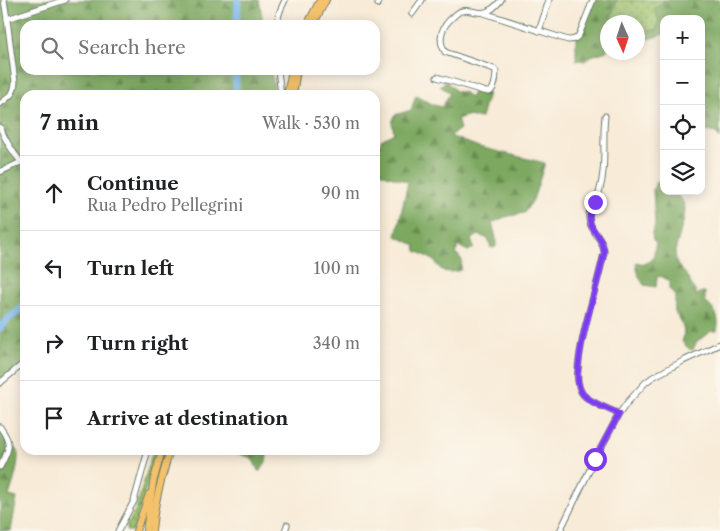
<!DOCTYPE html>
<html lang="en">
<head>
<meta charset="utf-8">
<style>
  :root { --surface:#fff; --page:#f2f2f2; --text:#202124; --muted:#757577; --line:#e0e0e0 }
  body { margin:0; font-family:"Libre Caslon Text",serif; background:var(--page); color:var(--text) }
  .controls { position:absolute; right:15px; top:15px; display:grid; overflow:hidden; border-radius:10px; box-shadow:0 2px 12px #0003 }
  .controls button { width:45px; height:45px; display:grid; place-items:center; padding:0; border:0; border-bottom:1px solid var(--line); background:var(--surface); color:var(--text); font:25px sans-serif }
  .compass { position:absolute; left:600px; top:15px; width:45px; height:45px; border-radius:50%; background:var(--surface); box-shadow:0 2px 12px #0003; rotate:177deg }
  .stop { position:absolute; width:15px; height:15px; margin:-11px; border:4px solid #7c3aed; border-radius:50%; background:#fff }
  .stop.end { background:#7c3aed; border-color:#fff; box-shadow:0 1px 5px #0008 }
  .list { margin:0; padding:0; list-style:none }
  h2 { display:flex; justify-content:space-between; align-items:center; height:65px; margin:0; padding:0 20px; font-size:21px }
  h2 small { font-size:16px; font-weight:400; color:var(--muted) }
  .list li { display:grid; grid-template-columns:32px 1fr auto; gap:15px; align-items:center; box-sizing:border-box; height:75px; padding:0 20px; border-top:1px solid var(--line) }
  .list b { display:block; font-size:19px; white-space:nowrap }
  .list p { margin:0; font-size:16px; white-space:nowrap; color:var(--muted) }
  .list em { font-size:16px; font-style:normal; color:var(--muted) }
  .icon { flex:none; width:28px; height:28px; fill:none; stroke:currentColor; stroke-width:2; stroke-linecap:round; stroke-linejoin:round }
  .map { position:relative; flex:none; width:720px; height:531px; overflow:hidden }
  .search { position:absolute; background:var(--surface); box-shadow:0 2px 12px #0003; left:20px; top:20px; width:360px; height:55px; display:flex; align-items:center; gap:12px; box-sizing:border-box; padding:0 18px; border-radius:15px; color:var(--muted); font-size:19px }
  .panel { position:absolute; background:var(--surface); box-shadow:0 2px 12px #0003; left:20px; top:90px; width:360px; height:365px; border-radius:15px }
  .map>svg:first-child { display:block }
  .grass { fill:url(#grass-dots); stroke:#5e8050 }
  .forest { fill:url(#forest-firs); stroke:#4e724a }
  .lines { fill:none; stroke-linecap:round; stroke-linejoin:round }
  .river { stroke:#7cb8ee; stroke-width:7 }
  .minor-casing { stroke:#6b7a6d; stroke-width:7 }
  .major-casing { stroke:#6b7a6d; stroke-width:8 }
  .minor { stroke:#fff; stroke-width:5 }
  .major { stroke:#f3c26a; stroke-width:6 }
  .route { stroke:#7c3aed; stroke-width:6 }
</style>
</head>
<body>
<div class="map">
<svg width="720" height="531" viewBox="0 0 720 531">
  <defs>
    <pattern id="grass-dots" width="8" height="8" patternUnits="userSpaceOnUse" patternTransform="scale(1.25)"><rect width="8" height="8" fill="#9cc26d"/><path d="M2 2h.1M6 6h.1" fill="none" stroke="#7f9f5a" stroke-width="1.8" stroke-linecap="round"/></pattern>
    <pattern id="forest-firs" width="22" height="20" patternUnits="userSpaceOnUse" patternTransform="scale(1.25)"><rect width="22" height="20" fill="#7da860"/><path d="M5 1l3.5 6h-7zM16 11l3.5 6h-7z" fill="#668a50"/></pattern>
  </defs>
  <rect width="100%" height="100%" fill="#fbf7ec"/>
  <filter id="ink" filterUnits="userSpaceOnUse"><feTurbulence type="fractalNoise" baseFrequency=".02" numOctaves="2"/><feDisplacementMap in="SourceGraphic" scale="10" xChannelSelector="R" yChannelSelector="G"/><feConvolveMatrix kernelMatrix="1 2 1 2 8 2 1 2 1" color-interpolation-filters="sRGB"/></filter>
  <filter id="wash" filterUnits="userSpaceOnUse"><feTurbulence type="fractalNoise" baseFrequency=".0096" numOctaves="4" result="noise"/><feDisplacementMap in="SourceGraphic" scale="20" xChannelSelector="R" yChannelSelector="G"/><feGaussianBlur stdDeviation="1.12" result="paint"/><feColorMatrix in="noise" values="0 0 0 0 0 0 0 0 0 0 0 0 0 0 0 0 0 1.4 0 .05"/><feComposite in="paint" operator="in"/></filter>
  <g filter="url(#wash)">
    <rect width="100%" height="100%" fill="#f8ebd8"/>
    <!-- grass -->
    <g class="grass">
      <path d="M617 0H663L664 3 659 19 657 30 648 31 638 36V22H609Z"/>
      <path d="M153 450H158L133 530 132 531H126L127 526 136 509Z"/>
    </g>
    <!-- forest -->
    <g class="forest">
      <path d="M0 0H259L263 21 268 25H25V70H271L275 95H25V362L0 383Z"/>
      <path d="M593 0H617L609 22H608L607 27 602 41H607V51L591 56 585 61 576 60V39Z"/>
      <path d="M663 0H720V139L716 133 701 130V19H664V34L638 42V36L648 31 657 30 659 19 654 9 664 3Z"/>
      <path d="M446 81 456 91 465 93 470 98 474 90 488 93 481 118 467 116 457 119 460 129 450 136 479 147 545 163 533 200 524 213 505 217 492 223 496 238V247L491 248 488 239 479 235 471 239 474 248 468 251 458 246 456 253 462 260 461 270C455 272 443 274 439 267 437 265 436 263 434 261 429 257 423 254 416 251L415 245 396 236 408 182 375 171V153H377L381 140 394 133 392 123 395 115 411 110 416 95 434 105 442 107 450 93 440 86Z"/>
      <path d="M661 179 664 181V191H676L683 202 685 208 684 219 675 251 676 262 679 267 685 273 697 295 702 292H705V302C716 311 720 317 717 331H711L707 335 697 341 693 350 689 349 682 342C685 334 684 326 679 319 677 315 676 316 675 312 673 302 679 297 669 289L670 282C666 279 662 275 657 277L656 287 644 285 639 277 636 263 637 262 644 264 653 259 656 242 653 240 652 233 655 225 653 189 656 183Z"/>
      <path d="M0 427 6 434 8 450H18C19 467 14 480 9 496L17 498 11 531H0Z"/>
      <path d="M233 450H266C269 458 265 464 261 471H258C251 451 246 460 233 450Z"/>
    </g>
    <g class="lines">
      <!-- river -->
      <g class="river">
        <path d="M237 25 238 0"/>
        <path d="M236 95V70"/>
        <path d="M0 328 8 319 25 306"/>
      </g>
    </g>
  </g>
  <g filter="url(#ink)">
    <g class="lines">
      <!-- minor casing -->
      <g class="minor-casing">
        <g id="minor">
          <path d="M4 0 7 19"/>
          <path d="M378 4 380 0"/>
          <path d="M484 13 568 40C574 40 576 39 579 35L593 0"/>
          <path d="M412 14 422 0"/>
          <path d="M276 25 280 11 285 0"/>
          <path d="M539 31 549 0"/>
          <path d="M278 70 281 95"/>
          <path d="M437 77 483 91C486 92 489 93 491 91 495 87 496 76 496 71L494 69 445 52C437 39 442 26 453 17 456 14 459 11 462 11 470 9 478 14 486 12 492 10 497 5 501 0"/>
          <path d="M0 104C9 96 14 96 15 82L7 19 65 0"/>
          <path d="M605 116C602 142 607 167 599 193 597 201 591 207 589 214 587 230 605 239 604 253 596 292 581 331 578 370 577 377 578 387 582 393 588 402 609 409 619 414"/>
          <path d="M0 127C5 140 12 151 21 162L25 160"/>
          <path d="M0 172 21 162"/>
          <path d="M0 383 25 362"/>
          <path d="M0 427C13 445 9 449 0 467"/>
          <path d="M118 531 134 501 148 450"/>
          <path d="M285 531 287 525"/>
          <path d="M560 531 595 459 619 414 627 403 646 382 653 377 683 361 720 344"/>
        </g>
      </g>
      <!-- major casing -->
      <g class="major-casing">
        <g id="major">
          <path d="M307 25 320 0"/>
          <path d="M313 25 326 0"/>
          <path d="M287 95 292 70"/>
          <path d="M293 95 297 70"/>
          <path d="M136 531 149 494"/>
          <path d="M146 531 153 483 162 450"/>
          <path d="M152 531C154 503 162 477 170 450"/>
        </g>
      </g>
      <!-- minor -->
      <use href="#minor" class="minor"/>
      <!-- major -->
      <use href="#major" class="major"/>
    </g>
  </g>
  <g class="lines" filter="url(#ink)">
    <!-- route -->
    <path class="route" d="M595 459 619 414C609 409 588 402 582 393 578 387 577 377 578 370 581 331 596 292 604 253 605 238 586 229 590 213 591 210 593 206 595 202"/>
  </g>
</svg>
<div class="controls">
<button>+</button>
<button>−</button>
<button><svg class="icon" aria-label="locate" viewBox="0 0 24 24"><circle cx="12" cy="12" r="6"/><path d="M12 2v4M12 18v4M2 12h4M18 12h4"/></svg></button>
<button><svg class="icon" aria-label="layers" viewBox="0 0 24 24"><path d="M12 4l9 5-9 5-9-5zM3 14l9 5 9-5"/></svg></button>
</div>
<svg class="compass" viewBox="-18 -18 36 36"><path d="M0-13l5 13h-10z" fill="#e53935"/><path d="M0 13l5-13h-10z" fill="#757577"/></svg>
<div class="stop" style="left:595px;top:459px"></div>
<div class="stop end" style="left:595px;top:202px"></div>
<div class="search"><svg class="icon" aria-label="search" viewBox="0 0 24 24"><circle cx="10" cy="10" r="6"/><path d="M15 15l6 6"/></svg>Search here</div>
<section class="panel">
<h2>7 min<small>Walk · 530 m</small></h2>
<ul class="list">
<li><svg class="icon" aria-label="ahead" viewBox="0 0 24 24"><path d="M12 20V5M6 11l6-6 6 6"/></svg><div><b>Continue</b><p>Rua Pedro Pellegrini</p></div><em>90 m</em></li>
<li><svg class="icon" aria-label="left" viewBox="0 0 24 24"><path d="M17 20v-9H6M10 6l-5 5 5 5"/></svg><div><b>Turn left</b></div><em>100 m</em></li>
<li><svg class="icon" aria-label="right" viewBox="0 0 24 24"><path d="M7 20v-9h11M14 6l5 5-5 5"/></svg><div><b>Turn right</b></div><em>340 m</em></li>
<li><svg class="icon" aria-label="arrive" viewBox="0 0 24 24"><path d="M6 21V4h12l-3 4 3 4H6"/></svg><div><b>Arrive at destination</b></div></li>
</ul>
</section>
</div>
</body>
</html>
